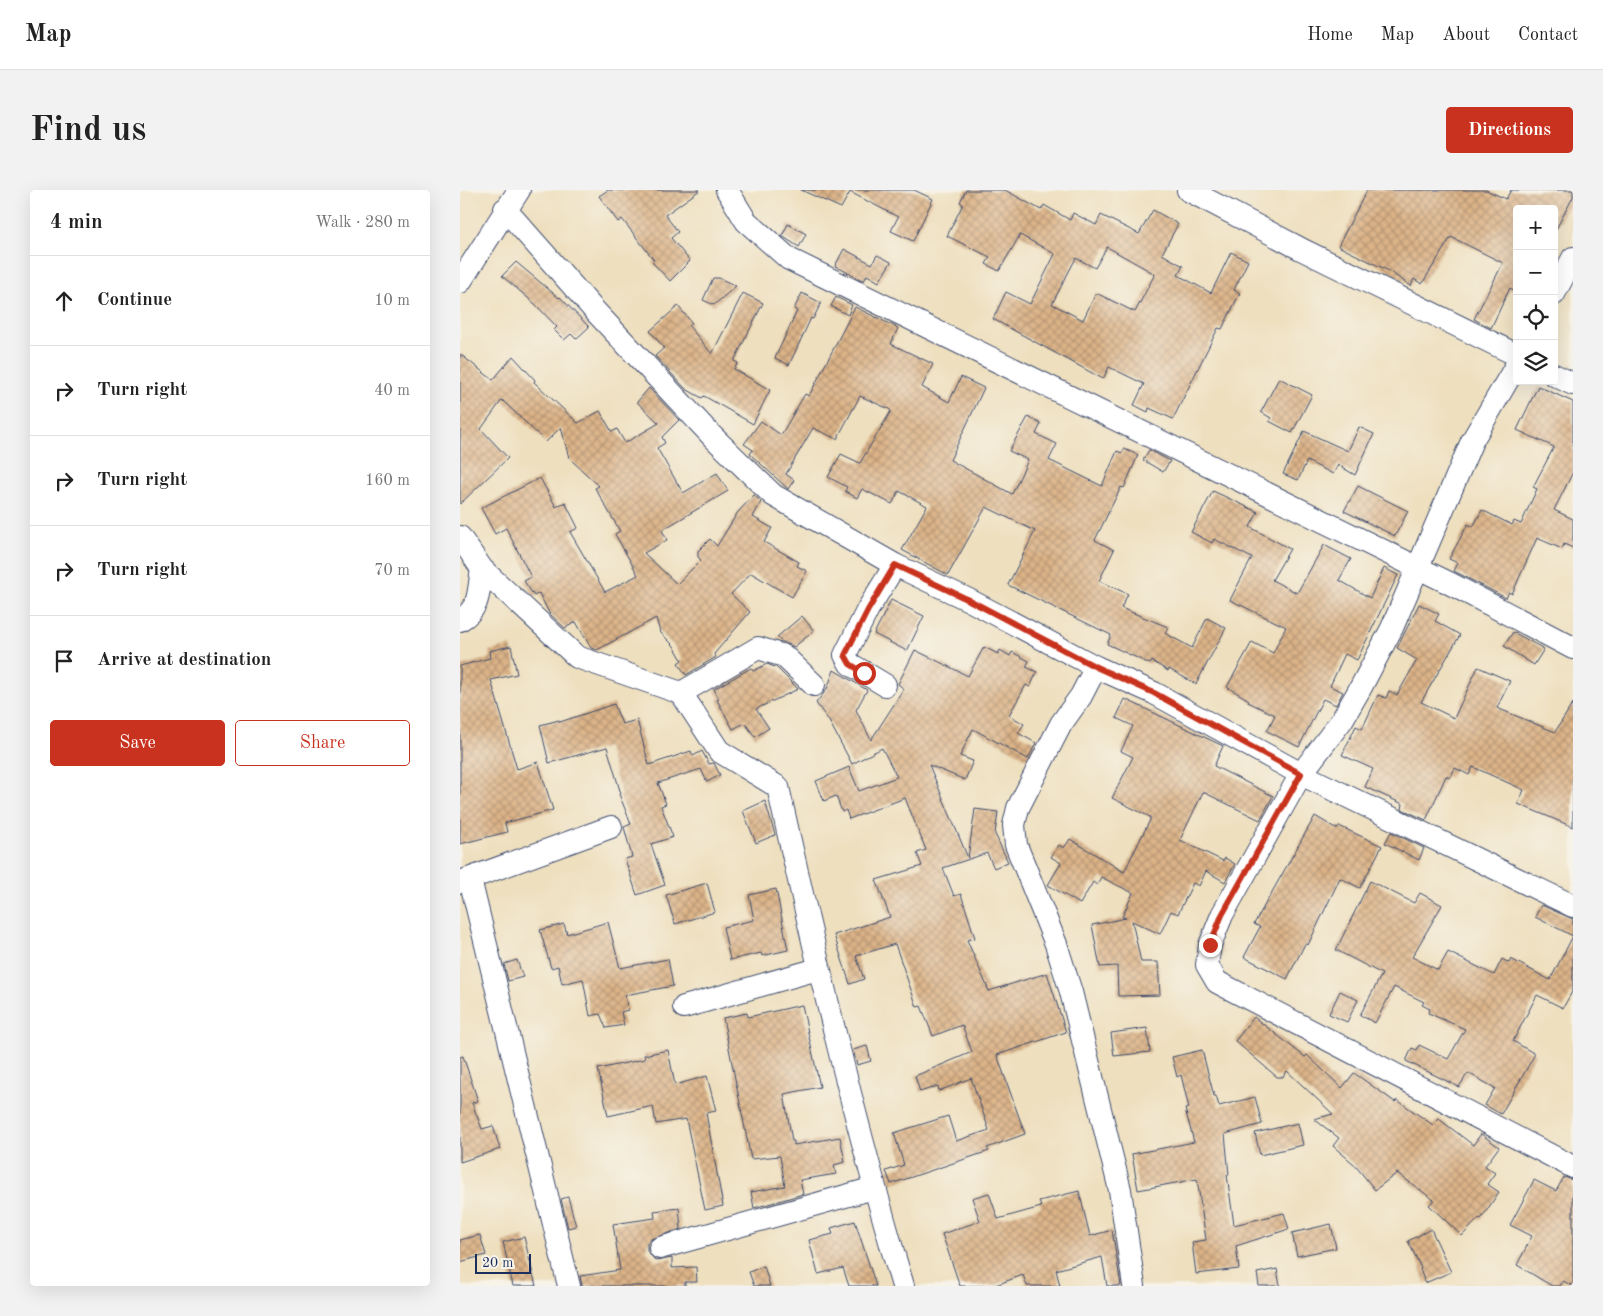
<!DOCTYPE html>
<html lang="en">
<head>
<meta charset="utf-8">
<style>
  :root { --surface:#fff; --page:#f2f2f2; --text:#222; --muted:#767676; --line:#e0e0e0; --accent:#c8321e }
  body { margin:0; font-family:"Old Standard TT",serif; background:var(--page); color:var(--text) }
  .controls { position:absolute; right:15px; top:15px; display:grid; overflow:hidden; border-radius:5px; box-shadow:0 5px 20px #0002 }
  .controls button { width:45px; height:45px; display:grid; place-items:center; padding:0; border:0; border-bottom:1px solid var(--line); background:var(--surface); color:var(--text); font:25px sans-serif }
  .scale { position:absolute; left:15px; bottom:12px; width:56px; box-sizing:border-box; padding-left:5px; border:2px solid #1b2f5e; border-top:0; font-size:14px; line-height:18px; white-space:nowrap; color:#1b2f5e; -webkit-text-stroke:4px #f7f3e8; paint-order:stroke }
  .stop { position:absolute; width:15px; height:15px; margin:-11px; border:4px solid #c8321e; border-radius:50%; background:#fff }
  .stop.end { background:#c8321e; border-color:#fff; box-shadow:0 1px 5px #0008 }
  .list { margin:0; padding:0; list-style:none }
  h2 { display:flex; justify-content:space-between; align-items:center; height:65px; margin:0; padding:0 20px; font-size:21px }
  h2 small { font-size:16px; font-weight:400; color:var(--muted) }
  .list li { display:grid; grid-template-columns:32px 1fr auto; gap:15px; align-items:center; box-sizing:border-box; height:90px; padding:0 20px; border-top:1px solid var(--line) }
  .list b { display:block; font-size:19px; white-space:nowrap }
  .list em { font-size:16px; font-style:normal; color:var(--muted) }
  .actions { display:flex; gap:10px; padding:15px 20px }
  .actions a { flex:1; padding:11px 0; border:1px solid var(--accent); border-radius:5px; text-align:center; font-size:18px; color:var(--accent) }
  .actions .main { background:var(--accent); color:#fff }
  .icon { flex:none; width:28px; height:28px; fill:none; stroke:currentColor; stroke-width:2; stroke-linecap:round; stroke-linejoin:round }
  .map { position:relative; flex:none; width:1113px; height:1096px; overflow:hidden; border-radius:5px }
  header { display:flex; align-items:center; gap:30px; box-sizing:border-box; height:70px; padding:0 25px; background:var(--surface); border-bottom:1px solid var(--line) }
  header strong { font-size:24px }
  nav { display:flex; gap:28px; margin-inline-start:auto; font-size:18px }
  .intro { display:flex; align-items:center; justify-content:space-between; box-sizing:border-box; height:120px; padding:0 30px }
  h1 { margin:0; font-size:35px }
  .button { padding:12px 22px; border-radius:5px; background:var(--accent); color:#fff; font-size:18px; font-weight:700 }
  main { display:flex; gap:30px; padding:0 30px }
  aside { flex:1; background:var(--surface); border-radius:5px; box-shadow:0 5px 20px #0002 }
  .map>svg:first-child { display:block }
  .building { fill:url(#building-cross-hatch); fill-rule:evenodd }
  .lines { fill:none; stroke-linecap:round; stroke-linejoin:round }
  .minor-casing { stroke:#3b496c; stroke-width:24 }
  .minor { stroke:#fff; stroke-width:22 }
  .route { stroke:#c8321e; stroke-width:6 }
</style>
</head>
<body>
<header>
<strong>Map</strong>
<nav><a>Home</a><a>Map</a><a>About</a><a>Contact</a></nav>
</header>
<div class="intro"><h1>Find us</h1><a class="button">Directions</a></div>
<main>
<aside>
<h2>4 min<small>Walk · 280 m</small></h2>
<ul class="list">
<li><svg class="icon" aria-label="ahead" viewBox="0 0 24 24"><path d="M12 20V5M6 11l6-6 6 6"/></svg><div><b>Continue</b></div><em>10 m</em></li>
<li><svg class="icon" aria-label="right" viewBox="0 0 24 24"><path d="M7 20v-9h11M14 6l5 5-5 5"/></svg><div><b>Turn right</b></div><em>40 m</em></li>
<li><svg class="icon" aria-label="right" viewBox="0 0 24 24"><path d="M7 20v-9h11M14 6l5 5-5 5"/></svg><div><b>Turn right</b></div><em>160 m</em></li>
<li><svg class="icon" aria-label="right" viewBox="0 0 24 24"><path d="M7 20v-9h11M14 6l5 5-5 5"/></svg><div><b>Turn right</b></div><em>70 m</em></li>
<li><svg class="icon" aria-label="arrive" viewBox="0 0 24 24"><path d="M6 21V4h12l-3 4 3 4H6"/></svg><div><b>Arrive at destination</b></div></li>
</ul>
<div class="actions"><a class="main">Save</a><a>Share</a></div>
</aside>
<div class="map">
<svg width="1113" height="1096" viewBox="0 0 1113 1096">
  <defs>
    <pattern id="building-cross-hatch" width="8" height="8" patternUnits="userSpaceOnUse" patternTransform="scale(1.25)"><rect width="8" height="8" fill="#ddb488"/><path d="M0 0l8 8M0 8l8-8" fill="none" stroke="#b29372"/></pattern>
  </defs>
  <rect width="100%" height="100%" fill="#f7f3e8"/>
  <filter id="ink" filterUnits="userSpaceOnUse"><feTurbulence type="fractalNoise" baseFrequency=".02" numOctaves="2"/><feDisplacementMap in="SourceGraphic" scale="10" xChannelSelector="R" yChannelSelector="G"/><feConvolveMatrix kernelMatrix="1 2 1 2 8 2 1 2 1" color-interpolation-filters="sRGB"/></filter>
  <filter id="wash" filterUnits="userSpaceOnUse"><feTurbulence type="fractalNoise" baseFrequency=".0096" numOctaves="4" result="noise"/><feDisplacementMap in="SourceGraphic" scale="20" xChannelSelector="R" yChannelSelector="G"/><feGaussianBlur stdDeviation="1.12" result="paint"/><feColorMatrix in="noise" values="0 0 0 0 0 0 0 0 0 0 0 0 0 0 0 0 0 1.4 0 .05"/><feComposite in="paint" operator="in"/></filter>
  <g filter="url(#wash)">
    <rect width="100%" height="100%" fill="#eedfbe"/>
    <g id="blocks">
      <!-- building -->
      <g class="building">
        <path d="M148 0H240L205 25 218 42 211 48 230 71 210 91 192 72 194 70 162 29 158 32 139 6Z"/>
        <path d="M341 0H454L473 9 453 51 431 41 438 27 390 2 381 18Z"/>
        <path d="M506 0H545L581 20 584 15 610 30 613 23 636 35 641 25 679 44 693 20 718 34 702 64 723 76 718 85 751 103 771 62 788 71 774 100 780 103 762 139 758 138 713 229 689 218 688 222 674 215 684 194 649 177 643 189 533 129 546 102 570 114 595 64 560 45 539 81 526 74 530 67 487 46 503 14 500 12ZM647 57 695 84 675 122 636 103 623 130 592 114 616 68 635 78Z"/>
        <path d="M907 0H1026L1046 9 1051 0H1113V7L1094 43V19H1057V102L1050 98 1031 138 1014 129 1043 73 991 47 962 94 954 89 951 96 927 80 878 56Z"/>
        <path d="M328 34 346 44 339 57 322 46Z"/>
        <path d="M384 59 412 74 417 65 431 72 419 92 407 85 404 91 375 76Z"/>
        <path d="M56 72 99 108 100 107 129 137 116 149 111 144 104 150 94 140 97 137 75 114 42 86Z"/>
        <path d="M253 88H259L276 96 254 115 243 110Z"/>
        <path d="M283 103 303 113 274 171 278 173 274 179 310 200 293 234 244 206 242 208 226 199 195 166 204 158 190 141 218 116 232 133 229 136 252 164Z"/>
        <path d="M342 103 361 113 353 129 351 128 329 175 315 168 337 121 334 119Z"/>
        <path d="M376 107 392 115 388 125 371 116Z"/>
        <path d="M395 117 438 138 431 154 473 174 462 197 489 212 501 187 524 198 490 270 552 304 568 270 549 261 568 227 581 234 576 244 597 254 589 270 642 296 657 261 662 263 664 259 678 265 664 298 661 297 635 350 654 360 639 391 668 404 661 418 708 437 705 443 732 458 747 428 766 438 736 494 709 479 708 481 692 471 690 474 647 454 651 445 548 395 575 341 526 317 488 385 442 360 467 316 439 301 432 314 402 299 397 308 385 301 387 297 368 287 381 264 400 273 431 221 429 219 400 206 377 249 353 238 326 284 334 290 328 299 290 264 293 260 284 254 301 231 321 245 345 204 349 206Z"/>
        <path d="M0 164 33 190 53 166 75 190 74 192 118 233 140 221 152 242 157 239 165 253 199 233 177 212 189 198 219 230 202 247 205 253 197 258 223 303 257 283 268 301 202 340 207 350 184 363 217 394 241 370 238 367V361L250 349 257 356 278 322 294 305 301 312 293 327 312 338 304 352 339 372 337 376 347 381 332 407 291 383 271 404 290 422 254 464 256 467 226 485 218 473 222 470 214 456 200 442 196 428 137 460 131 458 116 432 105 438 89 423 79 403 74 406 64 391 71 387 46 338 35 344 21 318 80 288 96 317 105 312 118 338 110 342 145 402 178 385 155 344 160 341 135 298 139 296 109 268 101 237 86 252 42 210 21 239 48 268 0 314Z"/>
        <path d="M819 188 852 205 832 243 809 231 811 228 801 222Z"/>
        <path d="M1078 196 1113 212V282L1094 320 1113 329V358L1104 354 1102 359 1077 348 1052 404 1049 402 1046 408 994 381 998 373 989 369 1008 334 1013 337 1022 320 1052 335 1054 331 1061 334 1077 299 1073 297 1094 257 1057 240Z"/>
        <path d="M899 237 914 244 895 285 878 275 873 284 847 271 838 290 823 284 844 241 888 261Z"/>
        <path d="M689 260 710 271 703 282 683 270Z"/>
        <path d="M898 296 948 321 935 346 884 321Z"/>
        <path d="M753 301 798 322 790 337 830 359 812 390 837 403 864 355 891 369 879 390 910 408 924 378 938 385 897 470 885 464 870 496 883 502 876 515 863 509 839 557 807 541 815 525 788 512 789 510 767 497 792 452 813 463 826 437 770 410 792 368 754 349 752 353 731 342Z"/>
        <path d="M431 410 464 426 447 461 414 444Z"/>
        <path d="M959 414 979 424 975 431 1000 445 961 512 994 528 1018 477 1050 491 1037 518 1095 542 1113 513V637L1058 614 1064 600 1013 577 1009 585 995 578 990 588 986 586 966 630 942 619 943 614 905 597 913 579 882 565 896 536 902 539 918 505 926 508 929 501 937 505 957 470 937 458Z"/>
        <path d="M342 426 354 441 334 457 321 451 317 447Z"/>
        <path d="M1053 442 1084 459 1074 475 1044 456Z"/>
        <path d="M51 456 57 484 31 490 57 579 78 572 93 620 45 633 47 642 0 654V476L30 468 29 461Z"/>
        <path d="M524 457 538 464 540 460 550 466 552 462 569 471 566 477 577 482 570 497 566 495 549 525 564 534 558 543 576 553 568 569 513 539 500 566 513 571 505 590 469 575 508 668 515 619 538 622 535 644 548 672 534 678 527 663 483 678 494 706 501 704 515 748 507 750 529 801 587 783 606 842 537 865 565 944 527 958 529 961 431 994 426 981 444 975 434 943 488 926 496 951 529 940 511 888 479 901 478 896 460 902 455 886 512 862 502 835 473 846 461 816 457 817 435 754 396 766 404 789 390 794 374 745 430 727 416 690 462 676 457 663 466 660 445 608 389 629 386 620 382 622 376 606 364 611 356 591 389 577 399 601 437 587 422 558 392 574 369 531 356 513 367 499 374 480 407 500 396 520 411 550 444 499 438 494 455 460 508 486Z"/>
        <path d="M307 474 317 478 338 499 296 519 309 538 295 547 285 533 273 539 257 510 259 509 254 499 291 478 293 481Z"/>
        <path d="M665 509 763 556 754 576 813 606 800 630 743 602 720 650 763 671 765 668 775 674 765 692 746 681 739 696 733 693 718 724 711 721 700 744 672 731 681 772H698L700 805 658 806 657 776 640 777 632 735 666 728 662 727 673 703 641 687 637 695 633 692 620 714 588 695 601 673 591 667 599 655 604 658 610 649 664 682 690 630V627L652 608 673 567 661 561 673 536 656 528Z"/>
        <path d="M154 514 162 534 177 530 189 575 231 561 233 566 242 561 249 574 254 573 260 585 247 592 241 579 198 593 206 614 201 616 213 647 191 654 205 695 177 705 165 669 172 667 164 637 171 634 159 604H161L147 557 89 573 80 535 99 530 100 532Z"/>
        <path d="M305 611 315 645 296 653 283 621Z"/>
        <path d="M855 626 877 639 879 636 922 656 900 698 880 688 848 755 845 754 827 789 784 767 800 737 794 734Z"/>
        <path d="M931 642 964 658 959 670 925 653Z"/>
        <path d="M910 691 954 713 960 703 982 715 952 767 978 780 988 762 1034 785 1042 769 1049 773 1051 769 1090 790 1113 746 1075 727 1081 715 1113 729V800L1103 818 1077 805 1053 851 1075 864 1041 924 1025 915 1035 898 1008 883 999 897 946 871 952 858 957 860 959 855 988 869 1005 839 968 823 970 819 962 815 964 812 934 797 915 833 900 825 922 784 876 760Z"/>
        <path d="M247 693 255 722 215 734 206 705Z"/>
        <path d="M316 699 328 760 302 766 301 763 270 770 263 737 294 730 289 705Z"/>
        <path d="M148 732 160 778 208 769 213 796 165 805 168 820 161 822 164 835 146 838 140 824 130 826 123 789 102 794 98 776 91 778 80 740 104 734 107 744Z"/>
        <path d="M57 770 63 787 48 791 44 774Z"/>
        <path d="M880 801 898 810 887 832 869 824Z"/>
        <path d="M342 815 360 897 324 904 332 951H334V955L380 947 385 972 374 975 376 984 340 990 343 1004 294 1018 291 1002 325 996 320 966 291 969 263 828 287 823 288 827Z"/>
        <path d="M794 827 845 867 847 865 882 898 894 883 935 912 937 910 973 935 979 929 1013 955 1021 944 1039 957 1025 976 1035 983 1027 994 1039 1002 1021 1029 1019 1028 1002 1046 969 1015 974 1010 937 983 915 1000 894 974 873 956 879 948 854 929 873 924 827 881 823 887H817L775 851Z"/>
        <path d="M687 838 690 862 654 866 651 843Z"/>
        <path d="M407 856 411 871 397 875 393 860Z"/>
        <path d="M208 860 215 895 247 886 256 921 246 923 263 1016 245 1020 226 929 196 934 193 916 148 926 138 879 185 869 184 865Z"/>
        <path d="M742 860 754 906H756L759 916 795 907 802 934 765 944 769 985H767L774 1035 824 1023 829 1039 776 1056 779 1079 736 1084 732 1052 746 1050 737 989 678 1000 672 964 734 952 725 919 729 918 721 885 717 887 712 867Z"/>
        <path d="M3 866 18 911 12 913 22 939 33 936 40 959 0 972V867Z"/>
        <path d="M838 933 843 955 800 965 795 943Z"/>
        <path d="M1104 987 1113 990V1096L1103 1091 1100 1096H1092L1057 1075 1072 1046 1050 1035 1074 990 1096 1001Z"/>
        <path d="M619 1001 630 1046 652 1040 661 1096H647L642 1067 596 1080 600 1096H567L563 1085 533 1096H500L482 1044 520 1031 512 1008 529 1003 538 1029 581 1017 579 1011Z"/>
        <path d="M108 1007 116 1036 108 1038 101 1009Z"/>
        <path d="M219 1018 221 1039 191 1049 187 1054V1061L196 1071 212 1068V1078L236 1077 237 1092H225V1096H122L120 1086 160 1080 153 1034 195 1028 194 1021Z"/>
        <path d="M395 1031 416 1096H389L383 1078 358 1084 349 1050 373 1044 371 1038Z"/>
        <path d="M871 1034 876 1058 837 1066 832 1043Z"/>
        <path d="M971 1039 991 1082 965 1093 960 1079 961 1078 948 1051Z"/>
        <path d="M20 1045 26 1065 0 1072V1050Z"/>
        <path d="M64 1047 76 1096H53L43 1052Z"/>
        <path d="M304 1076 310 1096H294L289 1082Z"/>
        <path d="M817 1079 820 1096H799L797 1083Z"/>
      </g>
    </g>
  </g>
  <g filter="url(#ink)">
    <use href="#blocks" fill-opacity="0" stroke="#3b496c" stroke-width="1"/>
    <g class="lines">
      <!-- minor casing -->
      <g class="minor-casing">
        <g id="minor">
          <path d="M267 0 286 31 329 69 989 393 1113 458"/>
          <path d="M728 0 841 59 1057 165"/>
          <path d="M45 19 135 121 252 246 313 305 435 375 509 410 636 477"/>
          <path d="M0 92 59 0"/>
          <path d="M1094 104 1113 68"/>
          <path d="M1057 174 1012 251 932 438 901 497 882 530 841 584 762 725 750 755 747 775 757 792 1113 977"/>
          <path d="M1094 185 1113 194"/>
          <path d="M0 347 22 379 117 467 221 503 259 561 318 597C355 764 394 931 443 1096"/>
          <path d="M0 430C21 418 18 401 22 379"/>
          <path d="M425 495 390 474 385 465 408 419 435 375"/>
          <path d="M221 503 298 458 324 466 354 495"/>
          <path d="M10 689 109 1096"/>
          <path d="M0 692 151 637"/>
          <path d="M224 817 358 779"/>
          <path d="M200 1058 414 998"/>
          <path d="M674 1096 660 1000 611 802 596 754 556 655 554 635 558 618 601 534 621 506 636 477 694 503 841 584 1113 716"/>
        </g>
      </g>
      <!-- minor -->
      <use href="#minor" class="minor"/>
    </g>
  </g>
  <g class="lines" filter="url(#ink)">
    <!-- route -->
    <path class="route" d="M404 483 390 474 385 465 408 420 435 375 509 410 636 477 694 503 841 584 762 725 750 755"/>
  </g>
</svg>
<div class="controls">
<button>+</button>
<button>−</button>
<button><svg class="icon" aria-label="locate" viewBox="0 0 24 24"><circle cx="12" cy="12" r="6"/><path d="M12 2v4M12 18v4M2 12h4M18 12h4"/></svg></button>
<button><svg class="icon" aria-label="layers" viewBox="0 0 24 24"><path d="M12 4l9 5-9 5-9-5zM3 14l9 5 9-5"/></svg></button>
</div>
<div class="scale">20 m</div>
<div class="stop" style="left:404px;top:483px"></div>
<div class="stop end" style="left:750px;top:755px"></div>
</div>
</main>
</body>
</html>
